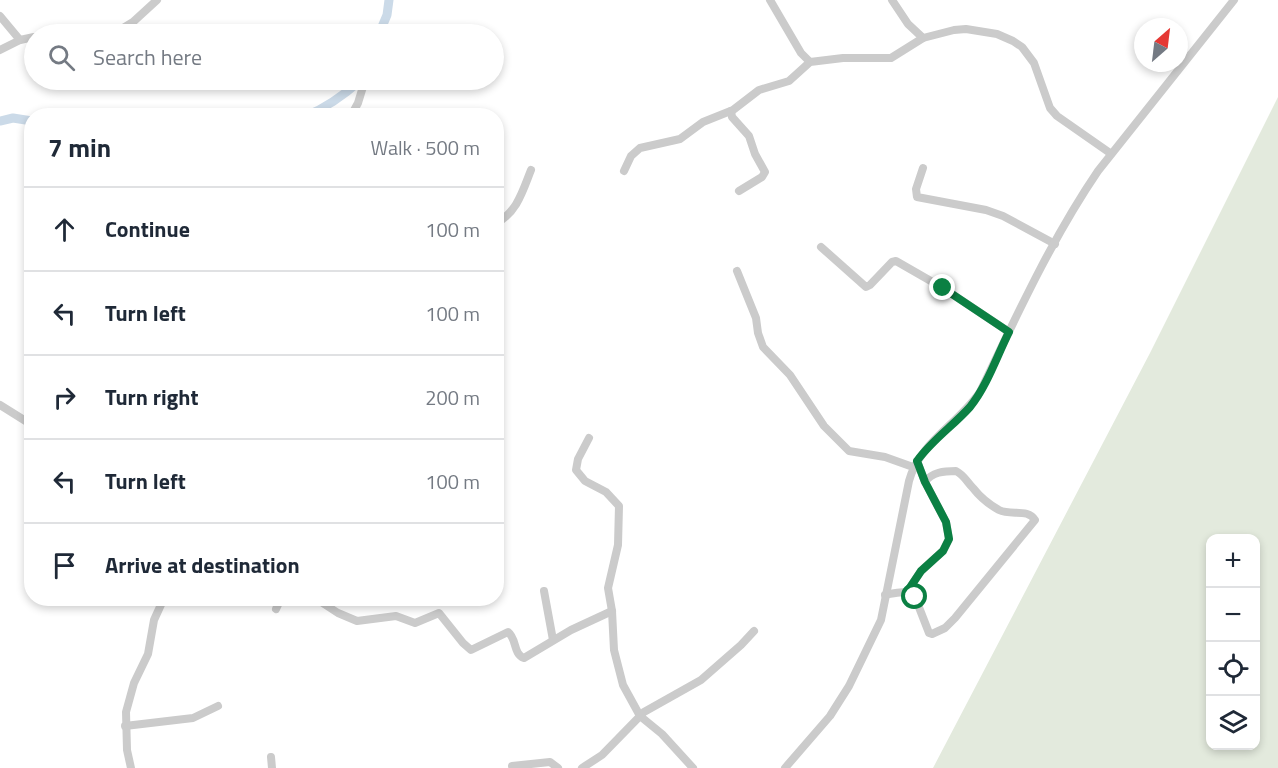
<!DOCTYPE html>
<html lang="en">
<head>
<meta charset="utf-8">
<style>
  :root { --surface:#fff; --page:#f2f2f3; --text:#1f2937; --muted:#747a83; --line:#e0e1e3 }
  body { margin:0; font-family:"Titillium Web",sans-serif; background:var(--page); color:var(--text) }
  .controls { position:absolute; right:18px; bottom:18px; display:grid; overflow:hidden; border-radius:12px; box-shadow:0 3px 9px #0003 }
  .controls button { width:54px; height:54px; display:grid; place-items:center; padding:0; border:0; border-bottom:2px solid var(--line); background:var(--surface); color:var(--text); font:30px sans-serif }
  .compass { position:absolute; left:1134px; top:18px; width:54px; height:54px; border-radius:50%; background:var(--surface); box-shadow:0 3px 9px #0003; rotate:28deg }
  .stop { position:absolute; width:18px; height:18px; margin:-14px; border:4px solid #0b8043; border-radius:50%; background:#fff }
  .stop.end { background:#0b8043; border-color:#fff; box-shadow:0 2px 6px #0008 }
  .list { margin:0; padding:0; list-style:none }
  h2 { display:flex; justify-content:space-between; align-items:center; height:78px; margin:0; padding:0 24px; font-size:26px }
  h2 small { font-size:20px; font-weight:400; color:var(--muted) }
  .list li { display:grid; grid-template-columns:39px 1fr auto; gap:18px; align-items:center; box-sizing:border-box; height:84px; padding:0 24px; border-top:2px solid var(--line) }
  .list b { display:block; font-size:22px; white-space:nowrap }
  .list em { font-size:20px; font-style:normal; color:var(--muted) }
  .icon { flex:none; width:33px; height:33px; fill:none; stroke:currentColor; stroke-width:2; stroke-linecap:round; stroke-linejoin:round }
  .map { position:relative; flex:none; width:1278px; height:768px; overflow:hidden }
  .search { position:absolute; background:var(--surface); box-shadow:0 3px 9px #0003; left:24px; top:24px; width:480px; height:66px; display:flex; align-items:center; gap:15px; box-sizing:border-box; padding:0 21px; border-radius:33px; color:var(--muted); font-size:22px }
  .panel { position:absolute; background:var(--surface); box-shadow:0 3px 9px #0003; left:24px; top:108px; width:480px; height:498px; border-radius:24px }
  .map>svg:first-child { display:block }
  .green { fill:#e3eadd; fill-rule:evenodd }
  .lines { fill:none; stroke-linecap:round; stroke-linejoin:round }
  .river { stroke:#cbdae8; stroke-width:9 }
  .minor { stroke:#cbcbcb; stroke-width:8 }
  .route { stroke:#0b8043; stroke-width:8 }
</style>
</head>
<body>
<div class="map">
<svg width="1278" height="768" viewBox="0 0 1278 768">
  <rect width="100%" height="100%" fill="#fff"/>
  <!-- green -->
  <path class="green" d="M1278 97V768H933L1150 353ZM1210 538H1256V746H1210Z"/>
  <g class="lines">
    <!-- river -->
    <g class="river">
      <path d="M379 34 387 15 389 0"/>
      <path d="M306 116C328 107 344 95 361 80"/>
      <path d="M0 121 13 118 32 121"/>
    </g>
    <!-- minor -->
    <g class="minor">
      <path d="M770 0 801 53 810 62"/>
      <path d="M892 0 908 24 923 38 954 30 966 29 997 34 1013 41 1022 47 1034 63 1050 108 1057 116 1110 153"/>
      <path d="M0 16 20 40"/>
      <path d="M52 34 120 30 133 22 157 0"/>
      <path d="M0 50 20 40 34 37"/>
      <path d="M731 111 732 117 749 136 755 154 765 172 762 177 739 191"/>
      <path d="M351 116 358 103 365 80"/>
      <path d="M923 168 916 189 917 197 986 210 1003 216 1055 244"/>
      <path d="M624 171 631 156 640 148 680 139 703 122 733 110 759 90 789 81 810 62 843 58H891L923 38"/>
      <path d="M496 223C517 213 523 190 531 170"/>
      <path d="M821 247 866 287 870 285 892 262 896 261 943 288 1009 332"/>
      <path d="M737 271 756 318 758 333 763 347 790 375 824 426 849 451 885 457 913 467"/>
      <path d="M0 405 32 425"/>
      <path d="M589 438 578 459 576 470 585 481 606 492 619 506 618 545 608 588 612 611 614 650 623 685 640 716 662 734 693 768"/>
      <path d="M544 591 553 640"/>
      <path d="M907 592 921 571 943 551 949 539 946 522 925 482 917 461"/>
      <path d="M885 595C896 593 906 589 915 597L929 633 932 634 945 628 955 618 1035 520C1028 508 1011 516 999 510 990 505 980 497 973 488 967 482 964 475 956 471 944 471 932 472 925 482"/>
      <path d="M315 598 338 613 357 621 396 616 415 623 439 613 463 643 471 650 508 632C517 639 513 654 524 658L571 630 612 611"/>
      <path d="M276 609 281 598"/>
      <path d="M125 726 193 718 218 706"/>
      <path d="M271 757 272 768"/>
      <path d="M512 766 550 762 558 768"/>
      <path d="M131 768 127 750 126 712 134 683 148 654 154 620 164 598"/>
      <path d="M582 768 602 755 644 712 701 680 741 645 754 631"/>
      <path d="M785 768 830 716 849 686 881 620 909 481C919 443 958 424 980 392 1016 317 1051 240 1098 171L1234 0"/>
    </g>
  </g>
  <g class="lines">
    <!-- route -->
    <path class="route" d="M915 597 907 592 921 571 943 551 949 539 946 522 925 482 917 461C932 440 953 426 970 407 987 386 997 356 1009 332L943 288"/>
  </g>
</svg>
<div class="controls">
<button>+</button>
<button>−</button>
<button><svg class="icon" aria-label="locate" viewBox="0 0 24 24"><circle cx="12" cy="12" r="6"/><path d="M12 2v4M12 18v4M2 12h4M18 12h4"/></svg></button>
<button><svg class="icon" aria-label="layers" viewBox="0 0 24 24"><path d="M12 4l9 5-9 5-9-5zM3 14l9 5 9-5"/></svg></button>
</div>
<svg class="compass" viewBox="-18 -18 36 36"><path d="M0-13l5 13h-10z" fill="#e53935"/><path d="M0 13l5-13h-10z" fill="#747a83"/></svg>
<div class="stop" style="left:915px;top:597px"></div>
<div class="stop end" style="left:943px;top:288px"></div>
<div class="search"><svg class="icon" aria-label="search" viewBox="0 0 24 24"><circle cx="10" cy="10" r="6"/><path d="M15 15l6 6"/></svg>Search here</div>
<section class="panel">
<h2>7 min<small>Walk · 500 m</small></h2>
<ul class="list">
<li><svg class="icon" aria-label="ahead" viewBox="0 0 24 24"><path d="M12 20V5M6 11l6-6 6 6"/></svg><div><b>Continue</b></div><em>100 m</em></li>
<li><svg class="icon" aria-label="left" viewBox="0 0 24 24"><path d="M17 20v-9H6M10 6l-5 5 5 5"/></svg><div><b>Turn left</b></div><em>100 m</em></li>
<li><svg class="icon" aria-label="right" viewBox="0 0 24 24"><path d="M7 20v-9h11M14 6l5 5-5 5"/></svg><div><b>Turn right</b></div><em>200 m</em></li>
<li><svg class="icon" aria-label="left" viewBox="0 0 24 24"><path d="M17 20v-9H6M10 6l-5 5 5 5"/></svg><div><b>Turn left</b></div><em>100 m</em></li>
<li><svg class="icon" aria-label="arrive" viewBox="0 0 24 24"><path d="M6 21V4h12l-3 4 3 4H6"/></svg><div><b>Arrive at destination</b></div></li>
</ul>
</section>
</div>
</body>
</html>
